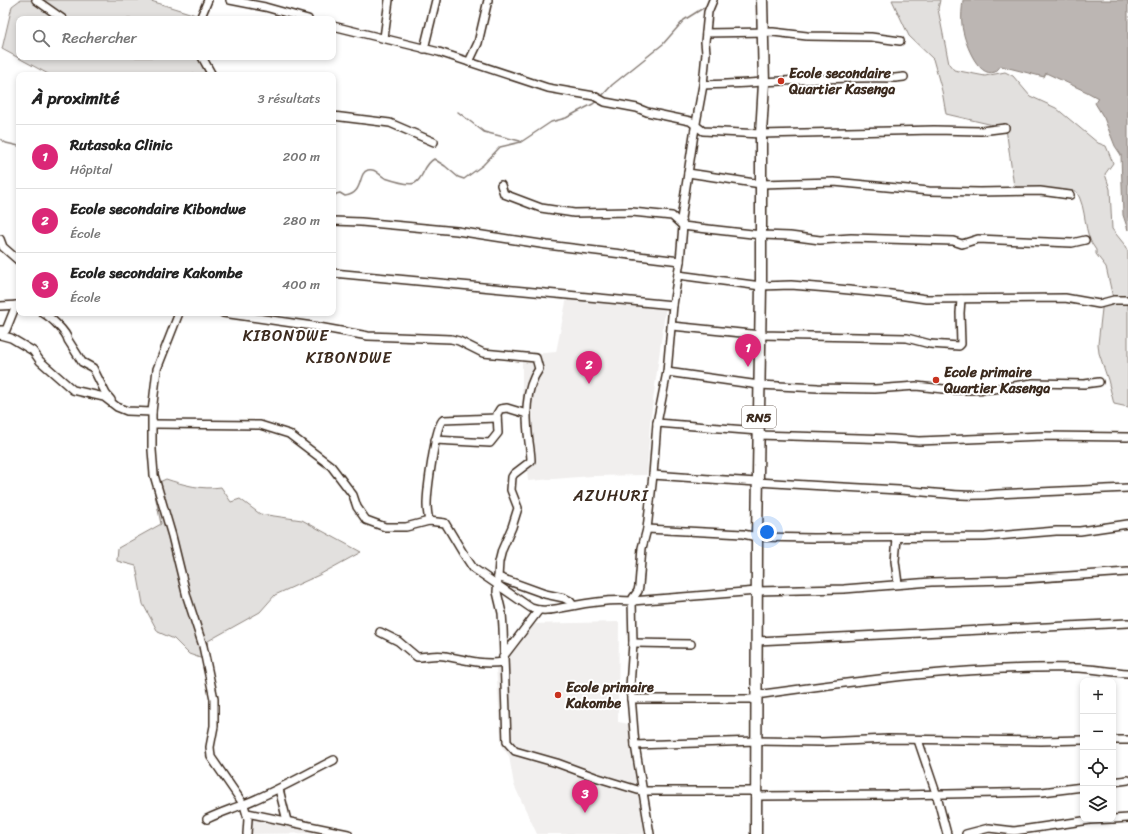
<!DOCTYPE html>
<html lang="fr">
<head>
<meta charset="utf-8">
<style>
  :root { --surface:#fff; --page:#f2f2f2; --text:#222; --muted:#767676; --line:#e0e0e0; --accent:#db2777 }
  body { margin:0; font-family:Sriracha,sans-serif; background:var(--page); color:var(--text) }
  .controls { position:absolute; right:12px; bottom:12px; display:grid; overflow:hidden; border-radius:8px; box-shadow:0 2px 6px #0003 }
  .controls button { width:36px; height:36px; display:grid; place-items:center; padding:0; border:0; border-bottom:1px solid var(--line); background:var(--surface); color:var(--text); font:20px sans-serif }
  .you { position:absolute; left:767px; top:532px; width:14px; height:14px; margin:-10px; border:3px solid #fff; border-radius:50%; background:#1a73e8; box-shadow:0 0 0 6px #1a73e833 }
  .badge { display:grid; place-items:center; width:26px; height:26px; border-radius:50%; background:var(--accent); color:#fff; font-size:13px; font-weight:700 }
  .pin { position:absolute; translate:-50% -33px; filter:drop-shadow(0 1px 2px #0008) }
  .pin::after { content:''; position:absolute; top:21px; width:14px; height:12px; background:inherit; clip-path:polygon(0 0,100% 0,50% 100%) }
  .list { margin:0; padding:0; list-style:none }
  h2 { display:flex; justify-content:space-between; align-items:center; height:52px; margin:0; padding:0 16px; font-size:17px }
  h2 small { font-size:13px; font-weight:400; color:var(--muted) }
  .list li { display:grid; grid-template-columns:26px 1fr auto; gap:12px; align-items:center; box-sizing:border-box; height:64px; padding:0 16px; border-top:1px solid var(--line) }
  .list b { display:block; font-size:15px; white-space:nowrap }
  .list p { margin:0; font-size:13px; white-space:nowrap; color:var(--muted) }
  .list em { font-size:13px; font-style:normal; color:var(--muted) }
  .icon { flex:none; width:22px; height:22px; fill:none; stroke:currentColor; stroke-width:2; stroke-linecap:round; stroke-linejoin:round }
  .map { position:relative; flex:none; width:1128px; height:834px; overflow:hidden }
  .search { position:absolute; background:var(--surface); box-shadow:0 2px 6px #0003; left:16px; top:16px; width:320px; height:44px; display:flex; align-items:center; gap:10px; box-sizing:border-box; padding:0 14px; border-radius:8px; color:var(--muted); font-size:15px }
  .panel { position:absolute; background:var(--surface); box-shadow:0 2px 6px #0003; left:16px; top:72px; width:320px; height:244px; border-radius:8px }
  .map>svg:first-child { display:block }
  .built { fill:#f1efee }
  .green { fill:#e2e0de; stroke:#8e857e }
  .water { fill:#bcb6b3; stroke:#887e77 }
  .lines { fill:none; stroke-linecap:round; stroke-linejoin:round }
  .stream { stroke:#887e77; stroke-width:1.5 }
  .minor-casing { stroke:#3b2a1e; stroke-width:10 }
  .highway-casing { stroke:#3b2a1e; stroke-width:13 }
  .minor { stroke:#fff; stroke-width:7 }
  .highway { stroke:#fff; stroke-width:10 }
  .poi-dot { fill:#c8321e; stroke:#fff; stroke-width:1.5 }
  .labels { text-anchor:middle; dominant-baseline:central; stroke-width:4; stroke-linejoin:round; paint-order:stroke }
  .shield { fill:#fff; stroke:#766a62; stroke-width:1 }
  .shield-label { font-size:13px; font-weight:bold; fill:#3b2a1e }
  .poi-label { font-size:14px; font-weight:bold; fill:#3b2a1e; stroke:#fff; text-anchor:start }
  .quarter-label { font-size:16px; letter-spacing:1px; fill:#3b2a1e; stroke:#fff }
</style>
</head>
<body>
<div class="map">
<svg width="1128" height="834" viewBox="0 0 1128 834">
  <rect width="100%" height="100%" fill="#fff"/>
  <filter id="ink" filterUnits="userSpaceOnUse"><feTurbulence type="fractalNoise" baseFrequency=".025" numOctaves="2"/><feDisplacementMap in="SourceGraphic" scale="8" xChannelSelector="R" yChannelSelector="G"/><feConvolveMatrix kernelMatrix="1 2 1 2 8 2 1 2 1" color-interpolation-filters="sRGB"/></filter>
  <g filter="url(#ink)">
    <!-- built -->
    <g class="built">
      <path d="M567 297 666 305 650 423 647 475 592 476 528 481 522 415V355L556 352Z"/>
      <path d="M619 622 618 722 629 724 633 758 640 792 645 834H537L514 785 509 756 502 747 496 667 529 624Z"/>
      <path d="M252 816 329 833 250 834Z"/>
    </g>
    <!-- green -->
    <g class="green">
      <path d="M20 0H148L196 15 194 19H19V57H198L206 74 50 75 2 49 12 6Z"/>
      <path d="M892 0H940L938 9 949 64 954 70 985 76 1005 72 1013 76 1030 96 1056 108 1098 143 1106 146 1113 163 1105 174 1110 189 1112 229 1124 244 1128 252V407L1114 404 1108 380 1099 353 1098 344 1103 300 1113 298 1106 267 1096 254V250C1082 233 1088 209 1076 191L1014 187 1006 128 946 114 942 91 933 59 909 36Z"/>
      <path d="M166 479C184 485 202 490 221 487L231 502 240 499 260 514 302 520 361 552 319 575 275 595 260 612 208 641 203 659 189 654 174 639 158 632 143 604 136 566 117 561V559L118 548 161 524 153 485Z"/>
    </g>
    <!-- water -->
    <path class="water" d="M963 0H1128V230L1123 215 1121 155 1115 146 1104 118 1095 103 1098 98 1087 92 1046 73 1044 77 1001 66C999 67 997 71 995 72 977 79 963 38 962 25 961 17 962 8 963 0Z"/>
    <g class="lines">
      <!-- stream -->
      <g class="stream">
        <path d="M601 97 612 85 663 44 684 20 708 5"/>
        <path d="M458 112 484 132 520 141"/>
        <path d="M0 139 6 143 19 146"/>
        <path d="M333 198 336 194 340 193 345 196C365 193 357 173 368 170 375 168 379 175 385 178 391 180 409 186 415 183 424 178 423 165 434 159L445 166 458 177 464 179 483 165 500 147 521 142 551 122 566 118 577 112 593 104 598 100"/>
      </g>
      <!-- minor casing -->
      <g class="minor-casing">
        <g id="minor">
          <path d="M36 0 63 19"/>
          <path d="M230 0 265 7 308 19"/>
          <path d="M200 19 208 0"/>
          <path d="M333 26 439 52 548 88 594 96 605 102 637 108 647 112 690 121 703 131 761 134 934 130 981 131 1005 128"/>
          <path d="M706 33 773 32 807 36 871 37 900 41"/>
          <path d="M384 38 389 0"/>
          <path d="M424 49 436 0"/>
          <path d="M202 57 212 75"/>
          <path d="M469 62 478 43 488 0"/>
          <path d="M703 85C767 83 831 76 895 78L904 77"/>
          <path d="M333 116 390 123 434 142"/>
          <path d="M688 173 761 184 834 182 929 191 980 192 1040 191 1070 195"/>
          <path d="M501 185 504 194 541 208 574 213 632 212 672 216 683 226 699 228 761 235 790 236 820 240 851 238 953 241 962 244 978 239 1072 243 1085 240"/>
          <path d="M333 221 361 222 457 231 547 245 680 261"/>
          <path d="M0 239 3 247 19 261"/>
          <path d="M333 273 673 305"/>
          <path d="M678 275 761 286 791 285 828 288 891 294 926 299 1065 298 1099 304 1114 300H1128"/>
          <path d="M0 306 19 305"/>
          <path d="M43 313C50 317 66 331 68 340L82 362 93 368 106 394 111 400"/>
          <path d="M179 313 157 369 152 412V450L154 475 172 536 187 597 203 646 214 699V726L210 747 211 757 244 805 248 819 247 834"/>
          <path d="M223 313 313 326 368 336 451 339 459 341 483 353 536 358 539 369C524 390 526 418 529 442 530 449 531 455 531 461L514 474 512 477 511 490 518 508 512 527 502 550 499 562 497 592 502 613 503 628 507 742 515 751 557 763 595 777 641 791H756"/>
          <path d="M672 326 761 335 907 338 930 344 959 346 961 344 960 313 961 299"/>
          <path d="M0 330H6L16 305"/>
          <path d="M0 335 11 338 33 351 40 361 73 390 104 397 117 407 127 411 152 412"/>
          <path d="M667 372 759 385 818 388 875 389 916 386 953 390H968L994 389 1033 383 1084 384 1099 382"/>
          <path d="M657 423 758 431"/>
          <path d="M153 424 260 425 289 434 331 466 353 495 357 507 366 520 385 527H406L429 521 445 523 463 553 473 568 531 608C545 613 558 608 572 606 591 602 612 599 632 601L757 591 844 589 931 582 1009 580 1128 572"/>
          <path d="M758 435 893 439 919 441 1044 436 1128 437"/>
          <path d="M435 440 490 443 498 433 497 414 500 409 507 408 527 414"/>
          <path d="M653 475C735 481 817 486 899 490 931 492 964 498 996 494L1128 488"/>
          <path d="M429 521C428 516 427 511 427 505 427 493 435 425 443 420L497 418"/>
          <path d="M647 529 743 534 757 537 813 538 985 537 1056 531H1080L1128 524"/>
          <path d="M897 538 895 561 898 584"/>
          <path d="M498 577 545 594 564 598 570 601 573 605"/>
          <path d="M380 632 398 641 417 657C426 657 436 654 445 656 465 660 483 665 503 662"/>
          <path d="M756 641 1128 623"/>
          <path d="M633 643 691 644"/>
          <path d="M503 657 539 610"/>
          <path d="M756 695C862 680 969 666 1077 668 1094 669 1111 672 1128 673"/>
          <path d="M631 699H756"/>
          <path d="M918 740 936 793 947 834"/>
          <path d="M1113 740H1128"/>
          <path d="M635 745 756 741 822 742 888 739 1041 741 1083 740"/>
          <path d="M1113 782 1128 780"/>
          <path d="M279 789 287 821"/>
          <path d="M756 796 897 795 1042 792 1083 787"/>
          <path d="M247 813 348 834"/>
          <path d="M207 819C219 813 232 809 244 804 275 792 304 775 334 760"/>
          <path d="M1113 819 1128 818"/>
          <path d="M650 834 635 745 632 708 630 687 633 643 632 601 633 598 638 591 639 586 642 548 647 529 653 475 657 423 667 372 673 305 680 261 683 226 681 219 694 134 703 85 706 53 705 42 708 12 713 0"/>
          <path d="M966 834 989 828 1014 831 1090 820 1111 819"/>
        </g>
      </g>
      <!-- highway casing -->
      <g class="highway-casing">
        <path id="highway" d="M756 834 757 537 761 286V134L764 83 762 0"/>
      </g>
      <!-- minor -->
      <use href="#minor" class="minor"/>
      <!-- highway -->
      <use href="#highway" class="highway"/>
    </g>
  </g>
  <!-- markers -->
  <g class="poi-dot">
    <circle cx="781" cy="81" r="4"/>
    <circle cx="936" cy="380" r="4"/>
    <circle cx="558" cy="695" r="4"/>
  </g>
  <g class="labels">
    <!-- shield labels -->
    <rect class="shield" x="742" y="406" width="34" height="22" rx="3"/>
    <g class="shield-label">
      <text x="759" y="417">RN5</text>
    </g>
    <!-- poi labels -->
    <g class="poi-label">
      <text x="789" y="73">Ecole secondaire<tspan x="789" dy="16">Quartier Kasenga</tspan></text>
      <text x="944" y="372">Ecole primaire<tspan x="944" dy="16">Quartier Kasenga</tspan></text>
      <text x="566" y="687">Ecole primaire<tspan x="566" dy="16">Kakombe</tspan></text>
    </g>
    <!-- quarter labels -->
    <g class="quarter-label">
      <text x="286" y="335">KIBONDWE</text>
      <text x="349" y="357">KIBONDWE</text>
      <text x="611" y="495">AZUHURI</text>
    </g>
  </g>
</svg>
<div class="controls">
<button>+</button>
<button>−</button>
<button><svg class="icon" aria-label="locate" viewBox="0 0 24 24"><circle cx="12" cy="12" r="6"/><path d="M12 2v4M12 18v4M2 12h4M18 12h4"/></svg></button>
<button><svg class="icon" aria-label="layers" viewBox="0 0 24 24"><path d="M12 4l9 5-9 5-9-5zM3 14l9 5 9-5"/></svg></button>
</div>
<div class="you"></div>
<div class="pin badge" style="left:748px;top:367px">1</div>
<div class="pin badge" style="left:589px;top:384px">2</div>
<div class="pin badge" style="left:585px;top:813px">3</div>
<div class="search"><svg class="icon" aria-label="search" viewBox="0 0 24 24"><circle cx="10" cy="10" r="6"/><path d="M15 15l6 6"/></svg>Rechercher</div>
<section class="panel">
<h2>À proximité<small>3 résultats</small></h2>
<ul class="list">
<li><span class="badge">1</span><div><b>Rutasoka Clinic</b><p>Hôpital</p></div><em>200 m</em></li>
<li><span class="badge">2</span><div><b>Ecole secondaire Kibondwe</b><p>École</p></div><em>280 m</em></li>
<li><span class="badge">3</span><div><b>Ecole secondaire Kakombe</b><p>École</p></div><em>400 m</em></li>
</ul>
</section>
</div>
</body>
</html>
